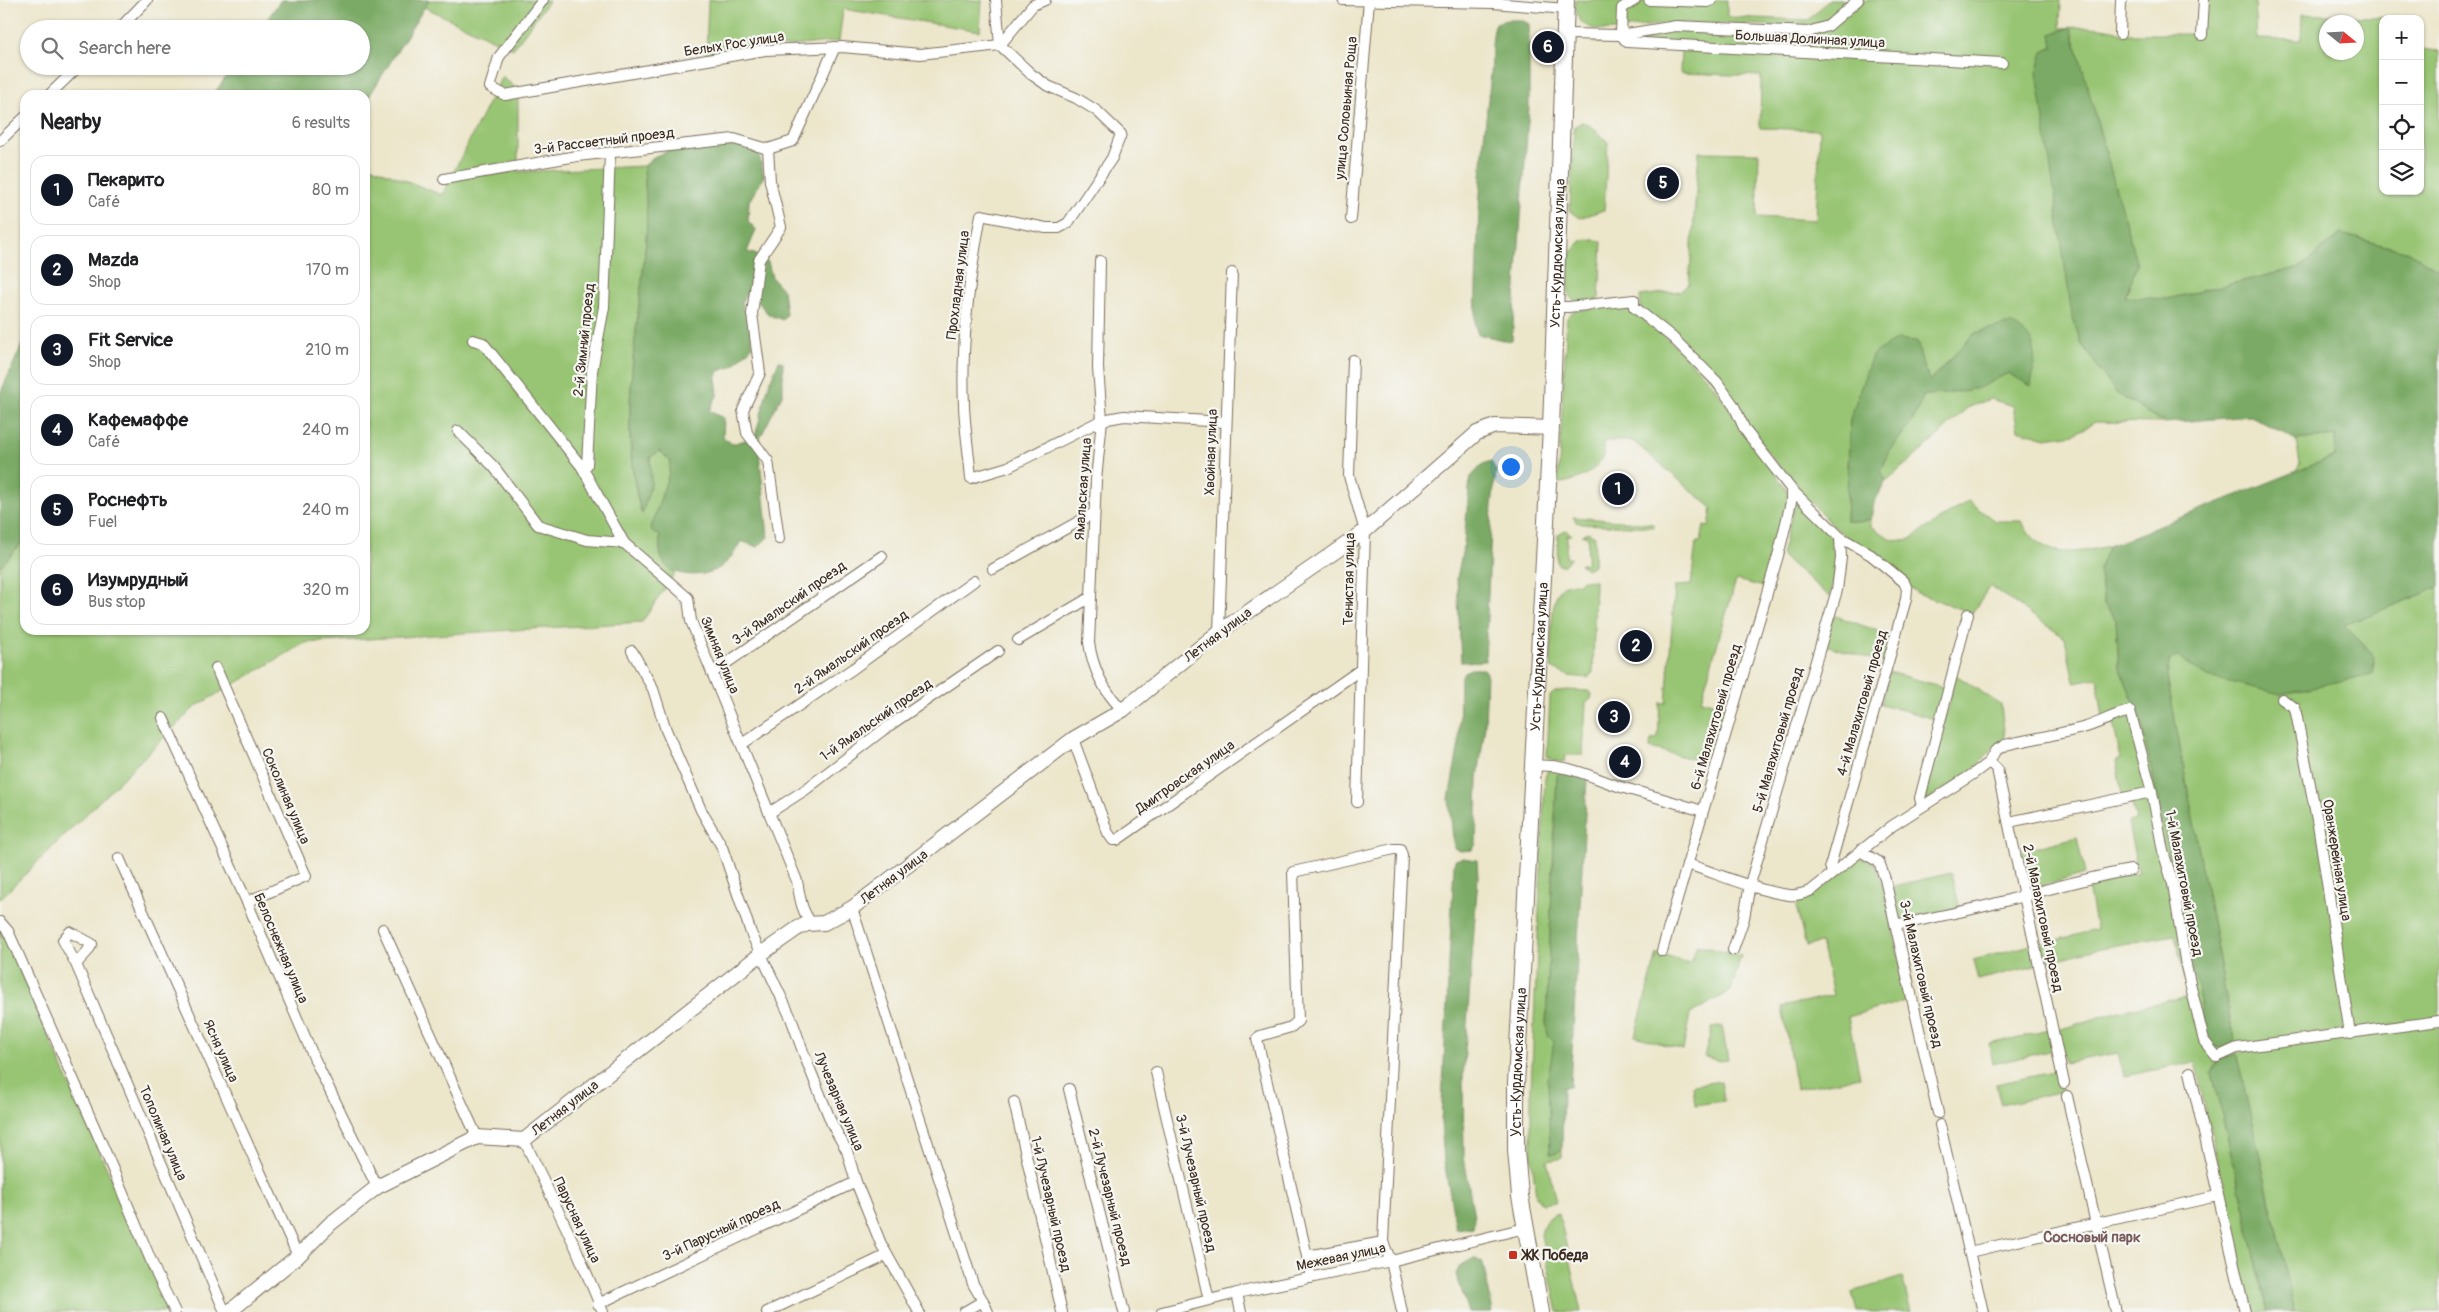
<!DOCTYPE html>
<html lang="en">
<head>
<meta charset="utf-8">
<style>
  :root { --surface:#fff; --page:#f6f6f6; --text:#202124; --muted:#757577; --line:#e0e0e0; --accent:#111827 }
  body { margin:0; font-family:Pangolin,sans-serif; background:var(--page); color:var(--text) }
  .controls { position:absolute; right:15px; top:15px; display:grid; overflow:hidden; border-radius:10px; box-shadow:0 1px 4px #0004 }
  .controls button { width:45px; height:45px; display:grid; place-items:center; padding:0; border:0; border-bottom:1px solid var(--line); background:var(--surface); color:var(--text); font:25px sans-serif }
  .compass { position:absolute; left:2319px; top:15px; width:45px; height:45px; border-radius:50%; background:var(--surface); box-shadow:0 1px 4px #0004; rotate:108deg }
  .you { position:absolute; left:1510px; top:466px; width:18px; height:18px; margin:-12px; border:4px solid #fff; border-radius:50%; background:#1a73e8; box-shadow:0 0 0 8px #1a73e833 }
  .badge { display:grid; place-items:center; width:32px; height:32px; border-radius:50%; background:var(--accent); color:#fff; font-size:16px; font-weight:700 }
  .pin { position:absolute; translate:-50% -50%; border:2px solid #fff; box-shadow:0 1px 5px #0006 }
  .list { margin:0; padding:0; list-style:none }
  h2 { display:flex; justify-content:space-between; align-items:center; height:65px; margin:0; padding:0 20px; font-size:21px }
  h2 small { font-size:16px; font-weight:400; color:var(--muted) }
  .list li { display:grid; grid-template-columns:32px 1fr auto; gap:15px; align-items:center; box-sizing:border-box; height:70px; margin:0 10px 10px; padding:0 10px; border:1px solid var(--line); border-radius:15px }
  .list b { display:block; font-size:19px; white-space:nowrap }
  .list p { margin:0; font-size:16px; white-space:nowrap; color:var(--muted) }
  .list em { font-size:16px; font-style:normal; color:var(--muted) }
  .icon { flex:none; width:28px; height:28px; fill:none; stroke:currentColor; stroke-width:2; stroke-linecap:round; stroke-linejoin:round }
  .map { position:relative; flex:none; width:2439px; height:1312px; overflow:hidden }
  .search { position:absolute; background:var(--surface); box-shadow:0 1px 4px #0004; left:20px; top:20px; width:350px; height:55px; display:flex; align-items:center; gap:12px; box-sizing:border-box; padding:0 18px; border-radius:28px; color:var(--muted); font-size:19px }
  .panel { position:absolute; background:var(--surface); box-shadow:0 1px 4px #0004; left:20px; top:90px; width:350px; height:545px; border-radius:15px }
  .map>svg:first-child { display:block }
  .green { fill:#98c573; stroke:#6a7848; fill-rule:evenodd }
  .forest { fill:#7aaa65; stroke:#5a6a42 }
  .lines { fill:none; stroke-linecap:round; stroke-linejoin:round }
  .street-casing { stroke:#796c5b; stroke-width:12 }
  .secondary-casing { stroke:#796c5b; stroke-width:16 }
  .primary-casing { stroke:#796c5b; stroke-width:18 }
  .street { stroke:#fff; stroke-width:10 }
  .secondary { stroke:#fff; stroke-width:14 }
  .primary { stroke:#fff; stroke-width:16 }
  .poi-dot { fill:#c8321e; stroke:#f6f6f2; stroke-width:2 }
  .labels { text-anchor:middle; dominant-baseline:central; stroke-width:4.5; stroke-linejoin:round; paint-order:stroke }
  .street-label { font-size:14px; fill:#3b2a1e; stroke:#f6f6f2 }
  .poi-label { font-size:14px; font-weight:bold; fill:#3b2a1e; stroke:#f6f6f2; text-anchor:start }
  .neighbourhood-label { font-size:15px; font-weight:bold; fill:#775a59; stroke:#f6f6f2 }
</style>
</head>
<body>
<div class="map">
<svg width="2439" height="1312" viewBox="0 0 2439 1312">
  <rect width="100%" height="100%" fill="#f6f6f2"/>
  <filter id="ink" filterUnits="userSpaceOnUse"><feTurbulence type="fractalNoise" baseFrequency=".02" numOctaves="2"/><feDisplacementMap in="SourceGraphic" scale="10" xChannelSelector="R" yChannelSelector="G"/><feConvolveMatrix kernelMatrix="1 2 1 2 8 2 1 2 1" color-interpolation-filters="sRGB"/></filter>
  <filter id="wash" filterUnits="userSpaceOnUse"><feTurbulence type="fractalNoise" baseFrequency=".0096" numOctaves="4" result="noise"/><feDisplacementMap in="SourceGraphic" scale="20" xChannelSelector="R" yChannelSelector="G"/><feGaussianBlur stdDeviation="1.12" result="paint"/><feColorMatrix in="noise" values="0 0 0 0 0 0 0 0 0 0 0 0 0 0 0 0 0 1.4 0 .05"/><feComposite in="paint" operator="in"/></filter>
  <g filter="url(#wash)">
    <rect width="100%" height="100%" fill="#ece6cb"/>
    <!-- green -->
    <g class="green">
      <path d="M429 0H549L513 49 424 7Z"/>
      <path d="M708 0H982L980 31 843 9 839 41 706 55Z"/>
      <path d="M1575 0H1727V17L1808 20 1829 0H1848L1825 21 1809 27C1751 25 1694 20 1636 27 1620 29 1601 34 1587 26 1577 21 1575 10 1575 0Z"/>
      <path d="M1864 0H2061L2060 28C2080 27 2105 25 2124 34H2198L2201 0H2255L2257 39 2301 40 2302 14 2389 18 2383 19V191H2420V49L2439 51V270L2409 252 2341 234 2301 267 2167 299 2125 297 2137 265 2071 28 2053 47 2072 315 2081 343 2116 393 2164 423 2095 422 2075 434 2046 438 2018 430 2013 406 1990 399 1967 408 1924 449 1886 481 1881 472 1890 450 1912 422 1924 395C1960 394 1977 389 2008 373L2031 385 1975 333 1929 381 1923 366 1917 342 1850 419 1846 521 1859 522 1871 519V526L1891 539 1907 541 1968 501 1995 521H2021C2045 561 2069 554 2109 546L2099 569 2104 604 2116 620 2119 667 2140 716 2219 1060 2212 1072 2268 1312H2250L2195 1062 2124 1076 2118 1053 2065 1063 2058 1030 2116 1012 2189 996 2175 935 2101 948 2042 963 2039 944 2096 930 2087 881 2138 873 2128 822 2136 820 2131 798 2122 794 2116 761 2121 759 2113 723 2085 730 2103 717 2097 678 2074 682 2065 638 1990 586 1972 613 1917 593 1842 534 1795 487 1749 427 1736 404 1641 307 1640 296 1680 291 1689 284 1699 152 1759 153 1757 217 1816 220 1820 130 1760 128 1761 76 1680 73 1681 49 1594 42 1677 30 1809 35 1849 14ZM2326 22H2356V52H2326Z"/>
      <path d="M502 76 518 90V172L644 166C645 190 648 215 646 238 639 330 616 423 641 513L651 484 650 457 660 451 670 461 669 473 651 528 660 535C659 555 659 560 676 572L642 622 305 643 195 707 0 899V567L25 539V630H365V164L442 195Z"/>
      <path d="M1582 122 1588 124 1608 142 1604 210 1579 218 1571 212 1570 207 1574 131 1575 126Z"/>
      <path d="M1585 239 1602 241 1599 299 1576 303 1569 296C1569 275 1563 251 1585 239Z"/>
      <path d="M1618 306 1634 311 1669 340 1714 386 1787 491 1788 501 1764 587 1736 580 1701 700 1729 708 1712 764 1650 748 1651 740 1658 738 1660 703H1666L1675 586 1691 585 1696 543 1701 541 1704 526 1709 527 1712 508 1633 441H1605C1604 446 1605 453 1602 458 1595 472 1574 483 1558 483L1567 318 1573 311Z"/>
      <path d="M2336 436V455L2295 473 2300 464 2296 440Z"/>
      <path d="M1797 502C1836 540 1845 541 1830 597L1781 555 1795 503Z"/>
      <path d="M1573 517 1654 524V527L1583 524 1576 522Z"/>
      <path d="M1566 530 1572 535H1567L1566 558H1571L1564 565H1559L1557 563 1558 534Z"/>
      <path d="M1588 532 1595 536 1594 565 1586 569 1580 564 1587 563 1588 536 1582 535Z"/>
      <path d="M1582 580 1595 581 1593 672 1588 678 1569 676 1551 668C1552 649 1548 597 1563 586 1568 583 1573 584 1579 584Z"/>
      <path d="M2439 587V1019L2235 1046 2167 677 2169 662 2178 656 2375 657 2344 625Z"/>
      <path d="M1833 615 1892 636 1884 663 1825 645Z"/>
      <path d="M1889 672 1947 688 1938 720 1881 704Z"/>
      <path d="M1956 675 2001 705 2005 739C1991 746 1984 762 1971 772 1958 782 1942 790 1928 800L1925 799Z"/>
      <path d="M1567 690 1588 691 1592 694 1591 699 1586 703 1583 755H1566L1565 762 1554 761 1547 757 1550 696 1555 692Z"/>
      <path d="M1548 770H1562L1557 776 1546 1023 1554 1040 1555 1154 1562 1149V1158L1547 1161 1556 1202 1542 1204 1536 1196 1531 1150V1088L1545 777Z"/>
      <path d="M2077 837 2085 874 2032 889 2027 888 2018 852Z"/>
      <path d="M1861 858 1876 864 1881 878 1909 1000 1848 1017 1860 1077 1796 1089 1782 1007 1833 995 1821 943 1806 946 1796 907 1801 899 1853 862Z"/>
      <path d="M1951 873 1960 908 1904 920 1897 914 1890 887Z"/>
      <path d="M0 926 170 1312H0Z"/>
      <path d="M1697 945 1741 956 1731 991 1690 1014 1683 1050 1635 1036 1657 954 1690 963Z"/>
      <path d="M2031 945 2035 966 1978 980 1973 960Z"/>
      <path d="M2439 1022V1312H2295L2236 1052Z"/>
      <path d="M1722 1026 1728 1060 1721 1061 1704 1057 1712 1028Z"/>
      <path d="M2049 1030 2053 1050 1993 1064 1989 1044Z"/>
      <path d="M2057 1071 2062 1091 2001 1105 1996 1084Z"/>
      <path d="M1721 1081 1724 1101 1695 1105 1693 1085Z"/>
      <path d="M1559 1213 1581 1312H1558L1541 1235C1544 1222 1546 1217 1559 1213Z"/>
      <path d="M1902 1277 1911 1312H1857L1852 1292Z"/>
    </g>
    <!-- forest -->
    <g class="forest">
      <path d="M281 0H429L365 103V95H213L234 66H361V29H260Z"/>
      <path d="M1507 20H1521L1529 24V107L1512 340 1507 341 1478 334 1475 326C1477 243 1480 158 1491 75 1493 57 1490 40 1496 23Z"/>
      <path d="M2071 27 2137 265 2125 297 2168 299 2301 267 2341 234 2409 252 2439 270V587L2344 625 2375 657 2372 674 2281 694 2208 677 2178 657 2169 662 2167 677 2235 1046C2222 1052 2217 1050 2208 1040L2140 716 2119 667 2116 620 2104 604 2099 569 2109 546 2335 456 2336 436 2296 440 2251 416 2164 423 2116 393 2081 343 2072 315 2037 73 2043 52 2053 47 2051 34Z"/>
      <path d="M731 141 758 150 764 177 749 201 748 221 756 230 747 252 762 256 768 262 772 278 783 290 786 314 783 320 769 315 753 296 747 294 742 300 743 310 749 317 753 346 733 366 719 371 716 379 718 394 709 411 724 418 723 437 732 444 755 437 769 384 779 361 783 362V393L758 442 768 537 758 547 741 541C735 553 728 563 716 570 702 577 671 578 663 561 659 553 660 544 660 535L653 533 651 528 669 473 670 461 660 451 650 457 651 484 642 514C616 424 639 330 646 239 648 215 645 190 644 166L656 156 673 148 679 147 690 151Z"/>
      <path d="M2010 323C2042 341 2035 354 2031 386L2008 373 1979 388 1945 394 1924 395 1912 422 1890 450 1881 471 1886 481 1874 503 1871 519 1859 522 1846 521 1850 419 1872 355 1897 339 1917 341 1923 366 1930 381 1975 333Z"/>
      <path d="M25 338V539L0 567V394Z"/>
      <path d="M1491 461 1496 471 1492 505 1485 661 1461 662 1457 578 1464 543 1470 478 1483 464Z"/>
      <path d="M1471 669H1484L1487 673 1485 725 1478 778 1476 844 1472 850 1460 851 1454 848 1449 799 1459 743 1460 680 1464 672Z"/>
      <path d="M1562 770 1587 778 1570 1087H1563L1562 1149 1555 1154H1550L1548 1078 1554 1041 1548 1035 1546 1023 1557 775Z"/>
      <path d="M1463 858 1477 860 1478 877 1463 1078 1464 1157 1474 1217 1473 1227 1456 1229 1444 1161 1441 1122 1454 865 1455 860Z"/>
      <path d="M2236 1052 2295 1312H2268L2212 1072 2219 1060Z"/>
      <path d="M1474 1258 1483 1263 1493 1312H1469L1456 1274 1460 1266Z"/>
    </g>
  </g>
  <g filter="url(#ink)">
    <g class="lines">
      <!-- street casing -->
      <g class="street-casing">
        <g id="street">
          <path d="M543 0 499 57 490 87 505 95 765 50 842 47 920 54 1000 45 1033 5 1045 0"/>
          <path d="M996 0 1000 45 1031 74 1048 86 1076 98 1097 111 1121 134 1112 158 1068 223 1059 228H1046L981 215C969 278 961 341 964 406 965 430 969 454 971 478L1008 467 1102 420 1124 416 1225 422"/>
          <path d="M1343 0 1493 3 1566 9"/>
          <path d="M1649 0 1707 2 1712 0"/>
          <path d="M119 29 147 0"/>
          <path d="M1565 34 1621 35 1676 26 1808 32 1828 26 1858 0"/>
          <path d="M2120 34 2121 0"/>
          <path d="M1621 35 1627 42 2002 63"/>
          <path d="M1621 35 1622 8 1635 0"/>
          <path d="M2202 35 2204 0"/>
          <path d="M49 95 79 66"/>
          <path d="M0 141 25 117"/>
          <path d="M444 179 577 156 734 139 768 149"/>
          <path d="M1351 219 1369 0"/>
          <path d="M1100 261 1098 368 1102 420 1096 480 1089 643C1093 669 1104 692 1123 710"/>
          <path d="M1554 307H1568L1634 300V307L1672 337 1717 382 1734 406 1745 430 1791 489 1840 537 1871 555 1904 582 1907 589 1906 599 1830 866 1832 872"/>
          <path d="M473 340 483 343 582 467 624 543 688 598 691 621 797 881C800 897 801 911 812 924"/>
          <path d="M1353 360 1349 476 1365 531 1357 802"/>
          <path d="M458 431 494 467 538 525 587 540 624 543"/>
          <path d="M582 467 587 465 592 371 604 307 610 153"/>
          <path d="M779 539 768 461 747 433 743 410 760 373 752 314 759 260 781 227 770 181 768 149 793 141 835 47"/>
          <path d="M993 569 1094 513"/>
          <path d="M1219 632 1232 273"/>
          <path d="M1018 640 1091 597"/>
          <path d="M632 651 653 689 666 730 701 810 722 847 751 933 791 1018 805 1057 832 1124 847 1151 856 1182 881 1244 919 1312"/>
          <path d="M216 668 306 876 247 902"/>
          <path d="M712 673 882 556"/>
          <path d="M2282 699 2295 708 2319 830 2350 1034"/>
          <path d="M163 718 247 902 315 1060 377 1187"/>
          <path d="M1073 739 1108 833 1113 840H1117L1360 670"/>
          <path d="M742 744 854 668 974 581"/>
          <path d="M1989 762 1997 769 2064 1083"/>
          <path d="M1533 766C1567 763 1590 777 1621 787 1648 795 1675 802 1702 811"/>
          <path d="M1922 806 1920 798 1968 614"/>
          <path d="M769 813 805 790 883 730 998 651"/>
          <path d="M2009 822 2152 792"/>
          <path d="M1394 849H1400L1402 855 1383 1242 1307 1256 1257 1039 1260 1036 1291 1027 1298 1021 1293 872Z"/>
          <path d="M1862 849 1865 854 1879 862 1885 879 1938 1113"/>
          <path d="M119 858 298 1256"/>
          <path d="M1687 864C1719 874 1756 891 1789 895 1798 896 1805 893 1812 890L1892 826 1973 774 1989 762 1995 751 2005 745C2032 739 2060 734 2086 727 2102 722 2115 714 2130 711L2152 792 2163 851 2173 884 2186 966 2204 1041 2217 1057 2237 1048 2439 1021"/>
          <path d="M852 908 973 1284 983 1301"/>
          <path d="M0 922 8 931 108 1158 157 1275 175 1312"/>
          <path d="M1896 924 1908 923C1943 915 1978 909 2012 899 2052 888 2090 877 2131 870"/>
          <path d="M383 929 477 1137"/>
          <path d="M1733 950 1744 918 1750 884 1837 590 1841 558 1840 537"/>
          <path d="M1662 951 1779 552 1791 502V489"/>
          <path d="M76 964 87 952 92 944 70 932 63 940 76 964 225 1312"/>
          <path d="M1156 1072 1209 1300"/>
          <path d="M2190 1072 2245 1312"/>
          <path d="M1069 1089 1124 1312"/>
          <path d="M2067 1096 2116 1312"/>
          <path d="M1014 1102 1062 1312"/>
          <path d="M1940 1125 1983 1312"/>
          <path d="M524 1140 575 1246 603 1312"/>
          <path d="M1383 1242 1391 1261 1402 1312"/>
          <path d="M1969 1252 2217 1196"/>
          <path d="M1307 1256 1311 1278"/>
          <path d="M1237 1293 1241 1312"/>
          <path d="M598 1304 856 1182"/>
          <path d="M767 1312 887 1255"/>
          <path d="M964 1312 983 1301 988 1312"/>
          <path d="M1162 1312 1237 1293 1391 1261 1525 1228"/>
        </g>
      </g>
      <!-- secondary casing -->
      <g class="secondary-casing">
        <path id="secondary" d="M229 1312 298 1256 330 1224 377 1187 477 1137 524 1140 761 954 798 928 807 924 824 923 852 908 1073 739 1123 710 1219 632 1365 531 1477 433 1495 426 1551 428"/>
      </g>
      <!-- primary casing -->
      <g class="primary-casing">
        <g id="primary">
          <path id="s1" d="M1541 1312 1520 1196 1516 1150V1084L1551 428 1566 0"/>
        </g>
      </g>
      <!-- street -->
      <use href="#street" class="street"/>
      <!-- secondary -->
      <use href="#secondary" class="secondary"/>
      <!-- primary -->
      <use href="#primary" class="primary"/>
    </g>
  </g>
  <!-- markers -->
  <rect class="poi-dot" x="1508" y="1250" width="10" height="10" rx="2.5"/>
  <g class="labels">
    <!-- street labels -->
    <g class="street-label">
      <text transform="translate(1810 39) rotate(3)">Большая Долинная улица</text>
      <text transform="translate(734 44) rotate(-9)">Белых Рос улица</text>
      <text transform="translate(1346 108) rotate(-85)">улица Соловьиная Роща</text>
      <text transform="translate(604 141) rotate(-7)">3-й Рассветный проезд</text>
      <text stroke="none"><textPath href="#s1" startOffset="1062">Усть-Курдюмская улица</textPath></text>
      <text transform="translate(958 285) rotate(-83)">Прохладная улица</text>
      <text transform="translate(584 340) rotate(-84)">2-й Зимний проезд</text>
      <text transform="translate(1211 452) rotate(-88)">Хвойная улица</text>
      <text transform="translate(1083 489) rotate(-86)">Ямальская улица</text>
      <text transform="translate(1349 579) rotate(-89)">Тенистая улица</text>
      <text transform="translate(789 603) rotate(-35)">3-й Ямальский проезд</text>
      <text transform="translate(1218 635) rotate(-37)">Летняя улица</text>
      <text transform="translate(851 652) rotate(-35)">2-й Ямальский проезд</text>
      <text transform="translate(720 655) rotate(68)">Зимняя улица</text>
      <text stroke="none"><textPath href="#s1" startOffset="658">Усть-Курдюмская улица</textPath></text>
      <text transform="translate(1862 703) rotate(-74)">4-й Малахитовый проезд</text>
      <text transform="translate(1716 717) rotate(-74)">6-й Малахитовый проезд</text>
      <text transform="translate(876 720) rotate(-35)">1-й Ямальский проезд</text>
      <text transform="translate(1778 740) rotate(-74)">5-й Малахитовый проезд</text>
      <text transform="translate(1185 777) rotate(-35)">Дмитровская улица</text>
      <text transform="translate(286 796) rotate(67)">Соколиная улица</text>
      <text transform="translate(2337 860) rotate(81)">Оранжерейная улица</text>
      <text transform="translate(894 877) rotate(-37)">Летняя улица</text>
      <text transform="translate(2184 883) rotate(79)">1-й Малахитовый проезд</text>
      <text transform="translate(2043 918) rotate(78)">2-й Малахитовый проезд</text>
      <text transform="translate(281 948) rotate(67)">Белоснежная улица</text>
      <text transform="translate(1921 974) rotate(77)">3-й Малахитовый проезд</text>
      <text transform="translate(221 1051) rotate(66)">Ясня улица</text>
      <text stroke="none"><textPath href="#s1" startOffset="252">Усть-Курдюмская улица</textPath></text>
      <text transform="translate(839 1101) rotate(67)">Лучезарная улица</text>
      <text transform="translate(565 1108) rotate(-38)">Летняя улица</text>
      <text transform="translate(163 1133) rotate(67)">Тополиная улица</text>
      <text transform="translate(1196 1183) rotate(77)">3-й Лучезарный проезд</text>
      <text transform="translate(1110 1197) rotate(76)">2-й Лучезарный проезд</text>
      <text transform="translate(1051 1204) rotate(77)">1-й Лучезарный проезд</text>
      <text transform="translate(577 1220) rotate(65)">Парусная улица</text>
      <text transform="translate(721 1230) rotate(-25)">3-й Парусный проезд</text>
      <text transform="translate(1341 1257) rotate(-12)">Межевая улица</text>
    </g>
    <!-- poi labels -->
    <g class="poi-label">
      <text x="1523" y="1255">ЖК Победа</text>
    </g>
    <!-- neighbourhood labels -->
    <g class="neighbourhood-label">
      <text x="2092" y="1237">Сосновый парк</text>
    </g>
  </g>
</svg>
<div class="controls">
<button>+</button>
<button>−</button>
<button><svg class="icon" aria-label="locate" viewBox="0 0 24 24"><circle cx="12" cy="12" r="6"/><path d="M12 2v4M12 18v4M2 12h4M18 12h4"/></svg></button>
<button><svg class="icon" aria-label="layers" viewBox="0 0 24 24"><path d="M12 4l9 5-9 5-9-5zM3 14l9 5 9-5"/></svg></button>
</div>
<svg class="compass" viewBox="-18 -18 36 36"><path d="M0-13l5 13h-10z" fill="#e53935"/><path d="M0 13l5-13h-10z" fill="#757577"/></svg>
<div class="you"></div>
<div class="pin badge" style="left:1618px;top:489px">1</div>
<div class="pin badge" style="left:1636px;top:646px">2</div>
<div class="pin badge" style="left:1614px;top:717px">3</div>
<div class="pin badge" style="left:1625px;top:762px">4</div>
<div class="pin badge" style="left:1663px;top:183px">5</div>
<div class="pin badge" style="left:1548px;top:47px">6</div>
<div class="search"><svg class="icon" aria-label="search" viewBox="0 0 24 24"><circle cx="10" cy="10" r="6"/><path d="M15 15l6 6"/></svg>Search here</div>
<section class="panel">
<h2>Nearby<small>6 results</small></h2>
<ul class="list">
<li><span class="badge">1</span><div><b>Пекарито</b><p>Café</p></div><em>80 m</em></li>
<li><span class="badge">2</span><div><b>Mazda</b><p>Shop</p></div><em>170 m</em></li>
<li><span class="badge">3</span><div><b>Fit Service</b><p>Shop</p></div><em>210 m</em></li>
<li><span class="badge">4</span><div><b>Кафемаффе</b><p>Café</p></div><em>240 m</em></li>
<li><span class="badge">5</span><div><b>Роснефть</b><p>Fuel</p></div><em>240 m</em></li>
<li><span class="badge">6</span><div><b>Изумрудный</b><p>Bus stop</p></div><em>320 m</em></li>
</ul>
</section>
</div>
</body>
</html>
